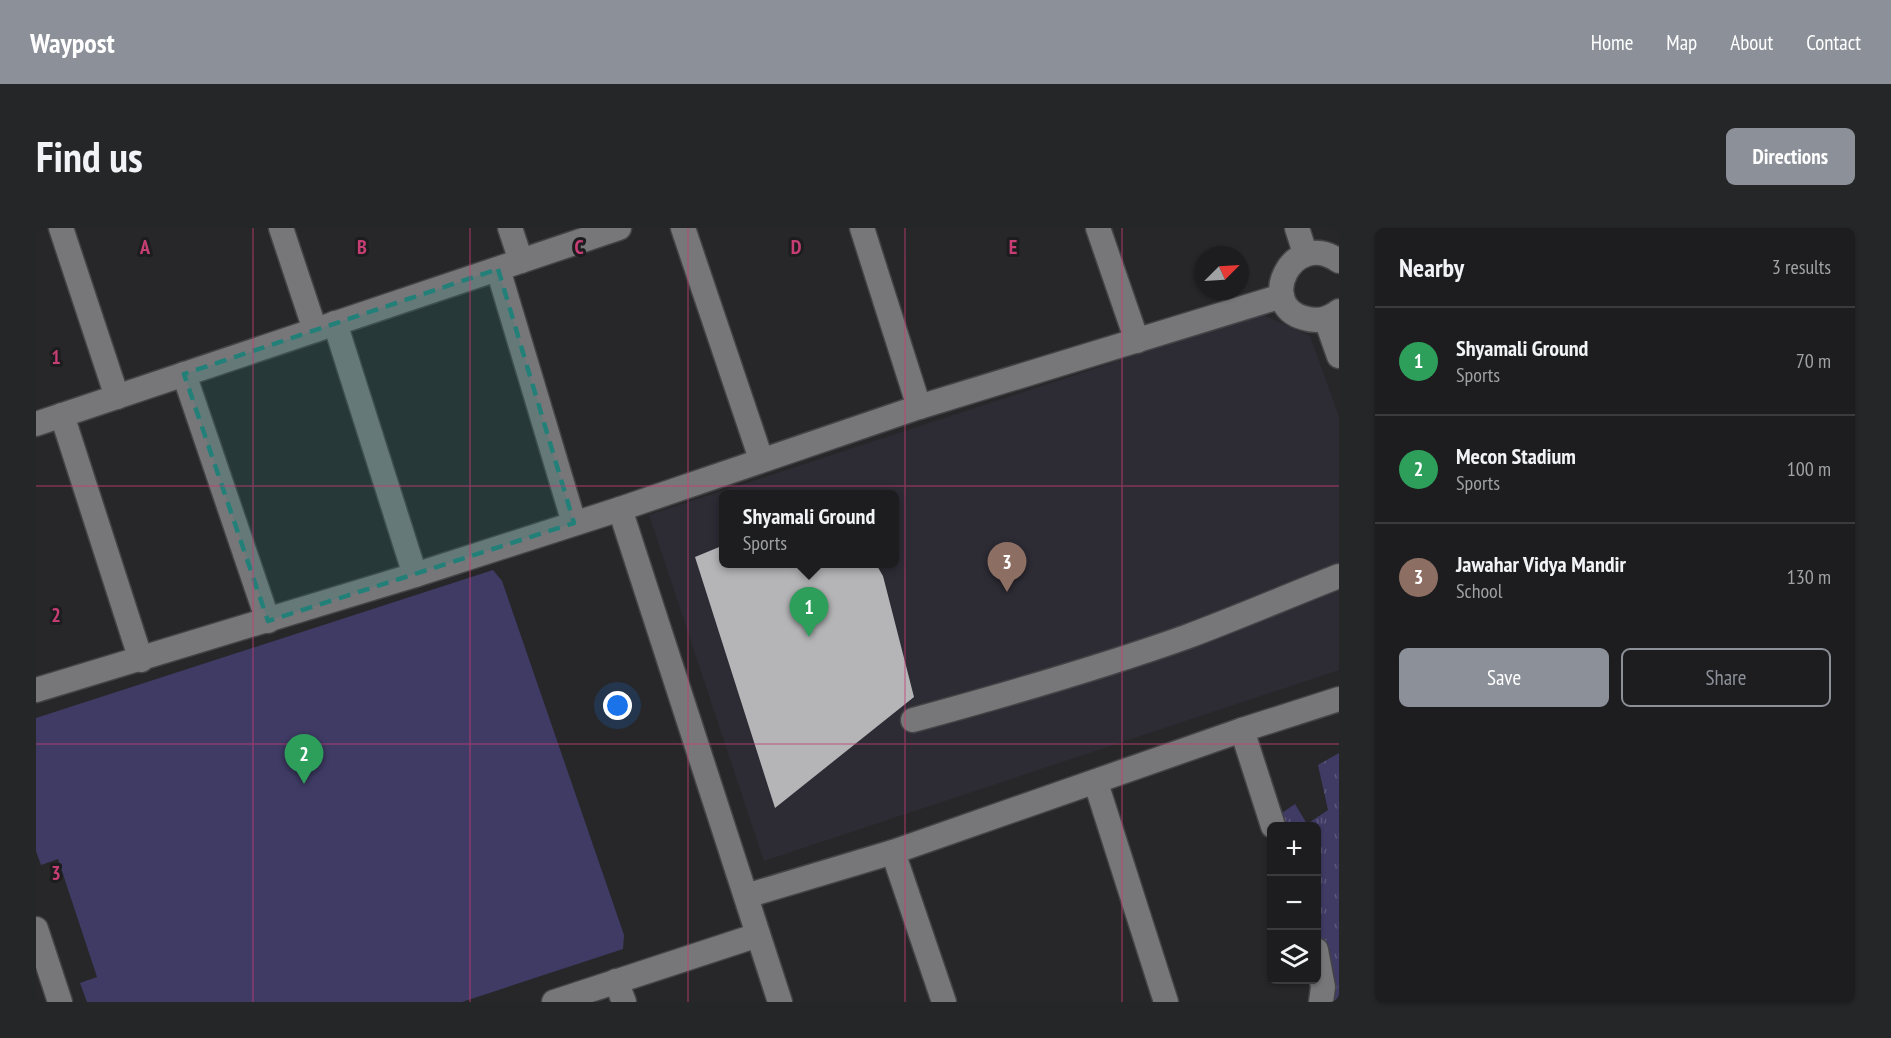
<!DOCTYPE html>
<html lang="en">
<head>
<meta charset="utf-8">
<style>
  :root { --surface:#1d1d1f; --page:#252628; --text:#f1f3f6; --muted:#a0a2a4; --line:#3b3b3d; --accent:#8c9099 }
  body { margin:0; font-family:"PT Sans Narrow",sans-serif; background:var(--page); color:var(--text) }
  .controls { position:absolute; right:18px; bottom:18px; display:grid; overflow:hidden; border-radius:9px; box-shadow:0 2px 4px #0004 }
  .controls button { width:54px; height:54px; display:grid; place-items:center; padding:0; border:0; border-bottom:2px solid var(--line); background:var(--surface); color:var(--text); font:30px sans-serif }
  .compass { position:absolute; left:1159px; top:18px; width:54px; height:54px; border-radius:50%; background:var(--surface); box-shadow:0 2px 4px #0004; rotate:66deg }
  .you { position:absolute; left:582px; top:478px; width:21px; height:21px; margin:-15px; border:4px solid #fff; border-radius:50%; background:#1a73e8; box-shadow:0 0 0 9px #1a73e833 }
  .badge { display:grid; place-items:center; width:39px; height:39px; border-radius:50%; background:var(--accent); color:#fff; font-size:20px; font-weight:700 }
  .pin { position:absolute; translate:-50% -50px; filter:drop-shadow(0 2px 3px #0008) }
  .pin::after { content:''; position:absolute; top:32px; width:21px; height:18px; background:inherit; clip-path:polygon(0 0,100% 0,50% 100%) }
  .popup { position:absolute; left:683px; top:262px; width:180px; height:78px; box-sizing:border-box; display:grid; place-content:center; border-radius:9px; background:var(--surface); filter:drop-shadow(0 2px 4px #0005); font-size:20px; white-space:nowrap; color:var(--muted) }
  .popup b { font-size:22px; color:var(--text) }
  .popup::after { content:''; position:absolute; left:50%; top:100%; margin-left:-12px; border:12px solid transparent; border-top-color:var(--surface) }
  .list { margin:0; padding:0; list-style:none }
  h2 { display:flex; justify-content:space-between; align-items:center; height:78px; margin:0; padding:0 24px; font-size:26px }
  h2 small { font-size:20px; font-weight:400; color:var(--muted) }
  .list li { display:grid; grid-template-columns:39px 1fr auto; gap:18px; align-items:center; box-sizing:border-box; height:108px; padding:0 24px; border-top:2px solid var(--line) }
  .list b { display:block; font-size:22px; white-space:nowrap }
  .list p { margin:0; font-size:20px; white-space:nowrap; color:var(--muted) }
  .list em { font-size:20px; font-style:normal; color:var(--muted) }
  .actions { display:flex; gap:12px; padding:18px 24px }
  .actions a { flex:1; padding:14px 0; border:2px solid var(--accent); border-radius:9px; text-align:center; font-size:21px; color:var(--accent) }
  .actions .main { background:var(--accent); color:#fff }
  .icon { flex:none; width:33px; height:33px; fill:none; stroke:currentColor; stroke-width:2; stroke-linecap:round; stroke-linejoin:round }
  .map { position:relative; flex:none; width:1303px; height:774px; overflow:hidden; border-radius:9px }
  header { display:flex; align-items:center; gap:36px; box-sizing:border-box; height:84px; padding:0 30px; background:var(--accent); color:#fff }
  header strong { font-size:28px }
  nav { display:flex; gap:33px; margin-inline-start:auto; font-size:21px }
  .intro { display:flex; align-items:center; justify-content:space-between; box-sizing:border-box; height:144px; padding:0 36px }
  h1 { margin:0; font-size:42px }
  .button { padding:15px 27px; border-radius:9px; background:var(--accent); color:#fff; font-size:21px; font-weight:700 }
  main { display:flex; gap:36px; padding:0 36px }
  aside { flex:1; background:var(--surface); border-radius:9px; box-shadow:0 2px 4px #0004 }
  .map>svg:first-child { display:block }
  .built { fill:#2d2c35; fill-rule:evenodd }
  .park { fill:url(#park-tufts) }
  .garden { fill:#3f3b65 }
  .building { fill:#b5b5b8 }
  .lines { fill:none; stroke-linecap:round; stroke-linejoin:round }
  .minor-casing { stroke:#444346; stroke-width:27 }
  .minor { stroke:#77777a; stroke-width:24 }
  .marked { fill:#238079; fill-opacity:0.2; stroke:#238079; stroke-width:4.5; stroke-dasharray:12 8; stroke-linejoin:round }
  .grid { fill:none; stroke:#c63e74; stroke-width:1.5; stroke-opacity:0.55 }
  .grid-label { font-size:20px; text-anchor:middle; font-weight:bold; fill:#c63e74; stroke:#1d1d20; stroke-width:6; stroke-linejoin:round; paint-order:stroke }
</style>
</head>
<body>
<header>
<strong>Waypost</strong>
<nav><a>Home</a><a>Map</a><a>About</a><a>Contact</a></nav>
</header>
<div class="intro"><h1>Find us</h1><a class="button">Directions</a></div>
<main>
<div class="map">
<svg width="1303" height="774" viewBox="0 0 1303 774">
  <defs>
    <pattern id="park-tufts" width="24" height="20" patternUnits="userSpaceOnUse" patternTransform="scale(1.5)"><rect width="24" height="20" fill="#3f3b65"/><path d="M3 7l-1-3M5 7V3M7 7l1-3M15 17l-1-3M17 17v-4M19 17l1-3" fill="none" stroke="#5a577a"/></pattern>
  </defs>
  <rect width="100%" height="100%" fill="#272729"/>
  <!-- built -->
  <path class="built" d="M1225 86 1274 108 1303 189V442L728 633 613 287ZM688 266H858V336H688Z"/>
  <!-- park -->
  <path class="park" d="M1303 525V774H1291L1292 766 1281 706 1280 598H1243L1240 589 1259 576 1271 596 1292 582 1282 537Z"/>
  <!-- garden -->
  <path class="garden" d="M457 342 466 353 588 707 587 721 426 774H51L44 755 61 749 22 631 5 637 0 623V490Z"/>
  <!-- building -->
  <path class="building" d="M688 317V336H840L847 348 878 469 739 580 659 329Z"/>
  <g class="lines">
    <!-- minor casing -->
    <g class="minor-casing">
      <g id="minor">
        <path d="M25 0 81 169"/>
        <path d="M245 0 279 102"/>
        <path d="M474 0 485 33"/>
        <path d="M647 0 725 231"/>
        <path d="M826 0 883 179"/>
        <path d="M1062 0 1101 113"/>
        <path d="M1261 0 1269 25"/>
        <path d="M1303 33C1256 0 1220 77 1268 90 1281 94 1292 92 1303 83"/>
        <path d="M462 41 538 295"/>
        <path d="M1290 91 1303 128"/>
        <path d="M299 95 379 347"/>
        <path d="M148 146 232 393"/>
        <path d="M26 187 105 432"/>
        <path d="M0 196 583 0"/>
        <path d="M584 281 744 774"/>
        <path d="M0 462 379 347 584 281 883 179 1246 68"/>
        <path d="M877 492C969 467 1060 441 1150 409 1201 390 1252 368 1303 348"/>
        <path d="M1206 502 1237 598"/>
        <path d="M1060 555 1130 774"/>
        <path d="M857 624 908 774"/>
        <path d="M710 668 857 624 1206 502 1303 471"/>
        <path d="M0 701 24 774"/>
        <path d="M1280 722 1287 759 1285 774"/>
        <path d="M580 753 588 774"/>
        <path d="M518 774 722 707"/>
      </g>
    </g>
    <!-- minor -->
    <use href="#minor" class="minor"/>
  </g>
  <!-- marked area -->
  <path class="marked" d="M462 41 538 295 232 393 148 146Z"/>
  <!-- grid -->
  <path class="grid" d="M217 0V774M434 0V774M652 0V774M869 0V774M1086 0V774M0 258H1303M0 516H1303"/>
  <g class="grid-label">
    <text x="109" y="26">A</text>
    <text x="326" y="26">B</text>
    <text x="543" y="26">C</text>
    <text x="760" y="26">D</text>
    <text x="977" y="26">E</text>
    <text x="20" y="136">1</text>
    <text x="20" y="394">2</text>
    <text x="20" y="652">3</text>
  </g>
</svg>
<div class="controls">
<button>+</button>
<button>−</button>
<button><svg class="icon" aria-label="layers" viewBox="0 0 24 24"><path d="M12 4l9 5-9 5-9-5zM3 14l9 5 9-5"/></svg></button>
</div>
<svg class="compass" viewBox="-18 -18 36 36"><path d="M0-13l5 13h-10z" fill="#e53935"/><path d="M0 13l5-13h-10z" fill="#a0a2a4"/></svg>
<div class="you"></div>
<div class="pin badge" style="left:773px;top:409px;background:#2e9e5b">1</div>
<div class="popup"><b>Shyamali Ground</b>Sports</div>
<div class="pin badge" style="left:268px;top:556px;background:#2e9e5b">2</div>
<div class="pin badge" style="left:971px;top:364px;background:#8d6e63">3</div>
</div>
<aside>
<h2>Nearby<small>3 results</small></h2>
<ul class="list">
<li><span class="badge" style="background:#2e9e5b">1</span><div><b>Shyamali Ground</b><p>Sports</p></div><em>70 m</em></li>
<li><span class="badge" style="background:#2e9e5b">2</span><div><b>Mecon Stadium</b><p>Sports</p></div><em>100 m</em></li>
<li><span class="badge" style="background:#8d6e63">3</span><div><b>Jawahar Vidya Mandir</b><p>School</p></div><em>130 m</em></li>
</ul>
<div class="actions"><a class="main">Save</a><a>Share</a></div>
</aside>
</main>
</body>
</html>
